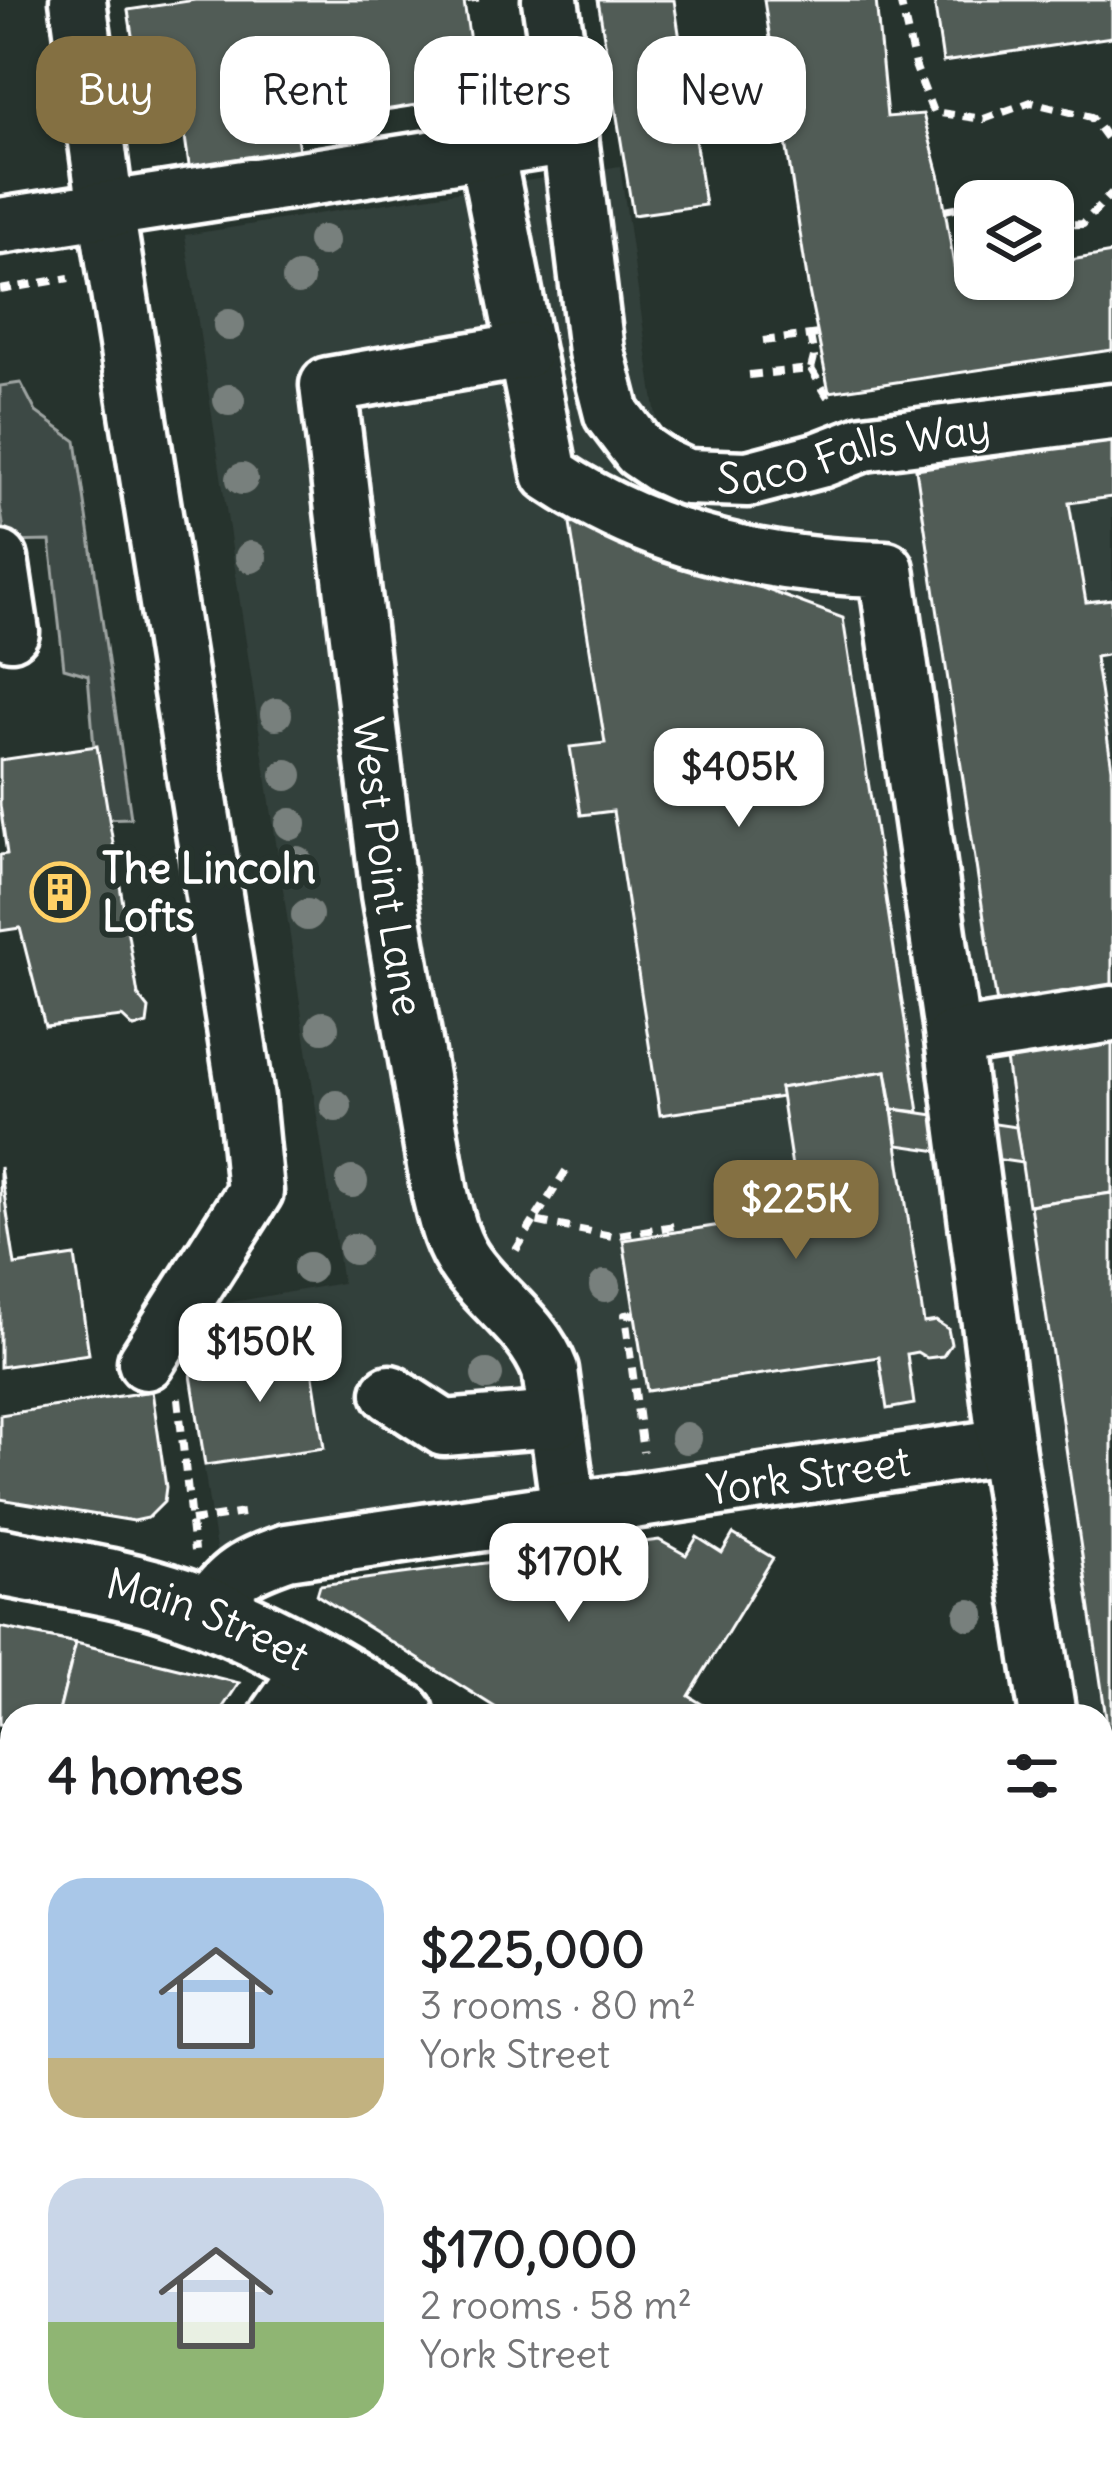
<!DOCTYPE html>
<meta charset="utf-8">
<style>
body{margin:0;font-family:Delius,sans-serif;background:#f2f2f2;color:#202124;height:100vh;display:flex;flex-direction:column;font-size:45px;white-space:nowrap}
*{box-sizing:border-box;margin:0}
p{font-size:39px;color:#757577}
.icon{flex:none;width:66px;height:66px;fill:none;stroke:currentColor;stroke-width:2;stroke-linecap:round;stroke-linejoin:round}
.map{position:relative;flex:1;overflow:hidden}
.details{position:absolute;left:0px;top:1704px;width:1113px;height:771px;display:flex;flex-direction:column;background:#fff;border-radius:36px 36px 0 0;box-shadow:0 3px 9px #0004}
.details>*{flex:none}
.banner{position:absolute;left:36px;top:36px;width:1041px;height:108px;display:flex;gap:24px}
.fabs{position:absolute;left:954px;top:180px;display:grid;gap:24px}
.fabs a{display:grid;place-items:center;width:120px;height:120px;border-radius:24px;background:#fff;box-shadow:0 3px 9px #0004;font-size:60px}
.price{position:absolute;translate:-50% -102px;padding:0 27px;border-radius:24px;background:#fff;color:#222;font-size:39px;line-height:78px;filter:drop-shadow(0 3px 6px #0008)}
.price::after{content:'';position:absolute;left:50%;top:72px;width:36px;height:27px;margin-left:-18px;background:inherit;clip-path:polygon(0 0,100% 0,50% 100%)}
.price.active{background:#847042;color:#fff}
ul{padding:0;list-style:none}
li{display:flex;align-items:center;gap:36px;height:300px;padding:0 48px}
li span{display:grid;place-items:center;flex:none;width:336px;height:240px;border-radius:36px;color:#555}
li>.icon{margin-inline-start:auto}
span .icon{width:144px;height:144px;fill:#fffc;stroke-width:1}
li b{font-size:51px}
h2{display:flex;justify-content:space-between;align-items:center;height:144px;padding:0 48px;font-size:51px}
.pill{padding:0 42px;border-radius:36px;background:#fff;box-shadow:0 3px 9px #0004;font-size:42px;line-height:108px}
.pill.active{background:#847042;color:#fff}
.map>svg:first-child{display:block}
</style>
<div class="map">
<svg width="1112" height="2473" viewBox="0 0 1112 2473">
<rect width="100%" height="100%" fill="#26332d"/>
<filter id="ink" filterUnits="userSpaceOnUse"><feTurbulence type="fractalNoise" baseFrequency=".00833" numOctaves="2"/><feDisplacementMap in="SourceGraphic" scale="24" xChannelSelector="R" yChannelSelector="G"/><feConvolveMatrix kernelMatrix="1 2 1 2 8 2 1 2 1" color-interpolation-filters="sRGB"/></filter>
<g filter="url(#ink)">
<path fill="#333f3a" d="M620,166L658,430L679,445L730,453L805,449L877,417L1112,385V2124L1101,2052V1716H1048L1006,1446L218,1563L188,1360L227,1303L342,1283L185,235Z"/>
<path fill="#3e4944" stroke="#9ea4a2" stroke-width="3" d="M21,383L36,412L76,441L131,818L100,819L88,675L64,668L50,541L6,542L0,506V386Z"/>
<g fill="#515c57" stroke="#fff" stroke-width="3">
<path d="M195,0H479L464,2L480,107L447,113L442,101L295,124L300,156L190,172L185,137L149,143L128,10Z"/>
<path d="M598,0H674L705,205L633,215Z"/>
<path d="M764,0H876L887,117L923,114L940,178L956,278L975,275V279H1053V263L1112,253V350L829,392L809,291Z"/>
<path d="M934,0H1112V37L943,62Z"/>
<path d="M1112,435V497L1069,503L1086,602L1112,599V654L1095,657L1112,768V985L997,1004L916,469L1059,448L1058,443Z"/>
<path d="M584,522L843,618L919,1112L893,1109L886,1071L780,1088L782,1097L660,1115L613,811L581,815L570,747L605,743L570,524Z"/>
<path d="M97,746L138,995L149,1009L147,1024L134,1028L122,1017L45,1026L20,928L0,931V855L7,854L0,805V760Z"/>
<path d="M1112,1037V1193L1028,1205L1005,1053Z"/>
<path d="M886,1071L924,1323L936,1321L948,1329L951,1344L943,1356L927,1358L917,1352L907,1354L914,1404L887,1409L879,1357L647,1391L623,1240L799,1213L780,1088Z"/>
<path d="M893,1109L1016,1127L1022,1163L898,1145Z"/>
<path d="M0,1167L15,1265L75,1256L89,1354L0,1367Z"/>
<path d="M1112,1193V1758L1030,1205Z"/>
<path d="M306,1330L324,1448L205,1465L191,1375L264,1364L260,1338Z"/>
<path d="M152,1391L166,1487L164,1502L148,1518L134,1521L0,1499V1415Z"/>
<path d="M733,1534L773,1558L689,1696L721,1716H509L317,1595L320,1585L659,1540L686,1555L697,1537L722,1553Z"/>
<path d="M0,1627L76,1643L58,1716H12V1725L0,1724Z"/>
<path d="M76,1643L239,1683L217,1716H58Z"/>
<path d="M12,1858V1958L0,1949V1877Z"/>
<path d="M1112,2374V2473H985L997,2463H1101V2383Z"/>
<path d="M323,2463H431L423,2473H317Z"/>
<path d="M658,2463L647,2473H500L508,2463Z"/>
<path d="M672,2463H780L788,2473H681Z"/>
</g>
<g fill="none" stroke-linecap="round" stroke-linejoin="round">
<defs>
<g id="minor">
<path d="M78,0L106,210L246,1098L255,1191L146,1362"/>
<path d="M550,0L570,137"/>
<path d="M486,150L550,474C649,541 768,567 886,569L953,1039"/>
<path id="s1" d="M0,226L570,137L596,351L612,414L640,451L662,466L686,477L748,479L820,460L864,443L1112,412"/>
<path id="s2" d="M524,351L328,385L389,895L440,1194C446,1219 451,1244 467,1265C493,1301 534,1327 550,1370L569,1511"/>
<path d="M0,559L11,632"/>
<path d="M390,1393L444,1428L557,1419"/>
<path id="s3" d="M206,1611C229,1574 247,1566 287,1552L1006,1446"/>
<path d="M278,1716L315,1663"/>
<path d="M1048,1716L1006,1446L953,1039L1112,1014"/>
<path d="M1101,2052L1112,2124"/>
<path d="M0,2117L12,2100"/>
<path d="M276,2473L281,2463"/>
</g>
<g id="major">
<path id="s4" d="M0,1562C60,1574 123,1582 180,1602C260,1629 331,1672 401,1716"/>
<path d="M1101,2140L1112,2144"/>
<path d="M1101,2305L1112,2296"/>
<path d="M900,2473L912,2463"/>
</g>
</defs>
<use href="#minor" stroke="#fff" stroke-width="63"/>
<use href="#major" stroke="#fff" stroke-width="75"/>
<g stroke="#fff" stroke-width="8" stroke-dasharray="12 9" stroke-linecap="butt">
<path d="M900,0L915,65L933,112L984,119L1031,102L1091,117L1112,145"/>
<path d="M990,201H995"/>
<path d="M945,210L975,204"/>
<path d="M1053,225L1083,224L1112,193"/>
<path d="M0,290L69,278"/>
<path d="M763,341L818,334"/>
<path d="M811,369L832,404"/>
<path d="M749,375L811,369L814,357L810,335"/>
<path d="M566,1171L534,1221L612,1236L674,1226"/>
<path d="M516,1250L534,1221"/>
<path d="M635,1314L625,1315L643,1452"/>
<path d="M178,1398L194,1551"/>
<path d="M191,1521L243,1513"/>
</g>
<use href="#minor" stroke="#26332d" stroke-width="54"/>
<use href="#major" stroke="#26332d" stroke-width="66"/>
</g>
<g fill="#78807d">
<circle cx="323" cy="241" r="16"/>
<circle cx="298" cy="279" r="16"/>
<circle cx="229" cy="325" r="16"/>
<circle cx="229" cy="400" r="16"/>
<circle cx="242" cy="479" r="16"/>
<circle cx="251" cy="557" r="16"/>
<circle cx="276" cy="714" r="16"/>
<circle cx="287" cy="775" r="16"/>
<circle cx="291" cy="824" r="16"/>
<circle cx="297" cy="862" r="16"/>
<circle cx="307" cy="915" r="16"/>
<circle cx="323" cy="1027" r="16"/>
<circle cx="336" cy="1106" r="16"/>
<circle cx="352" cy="1182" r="16"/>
<circle cx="354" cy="1249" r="16"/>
<circle cx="309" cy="1268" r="16"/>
<circle cx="605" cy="1286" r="16"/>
<circle cx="487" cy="1375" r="16"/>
<circle cx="686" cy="1438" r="16"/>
<circle cx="970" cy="1615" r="16"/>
</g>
</g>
<defs>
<symbol id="building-ring" viewBox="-11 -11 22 22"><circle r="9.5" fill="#26332d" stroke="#ffd166" stroke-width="1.5"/><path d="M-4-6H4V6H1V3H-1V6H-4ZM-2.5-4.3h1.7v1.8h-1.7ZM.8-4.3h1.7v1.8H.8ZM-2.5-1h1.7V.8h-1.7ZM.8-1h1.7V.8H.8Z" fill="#ffd166"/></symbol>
</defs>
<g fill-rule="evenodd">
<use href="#building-ring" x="27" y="859" width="66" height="66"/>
</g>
<g text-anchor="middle" stroke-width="12" stroke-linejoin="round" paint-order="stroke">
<g font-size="42" fill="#fff" stroke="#26332d">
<text dy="15" stroke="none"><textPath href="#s1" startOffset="1128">Saco Falls Way</textPath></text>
<text dy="15" stroke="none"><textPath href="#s2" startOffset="684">West Point Lane</textPath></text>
<text dy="15" stroke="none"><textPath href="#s3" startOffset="630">York Street</textPath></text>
<text dy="15" stroke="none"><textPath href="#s4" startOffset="216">Main Street</textPath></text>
</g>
<g font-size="42" font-weight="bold" fill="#fff" stroke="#26332d" text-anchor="start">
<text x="102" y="883">The Lincoln<tspan x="102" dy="48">Lofts</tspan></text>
</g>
</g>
</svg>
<div class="fabs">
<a><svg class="icon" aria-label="layers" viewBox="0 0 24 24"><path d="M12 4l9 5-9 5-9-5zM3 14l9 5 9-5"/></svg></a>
</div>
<b class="price" style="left:739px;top:830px">$405K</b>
<b class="price active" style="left:796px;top:1262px">$225K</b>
<b class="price" style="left:260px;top:1405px">$150K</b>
<b class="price" style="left:569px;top:1625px">$170K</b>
<div class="banner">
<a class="pill active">Buy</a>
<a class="pill">Rent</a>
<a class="pill">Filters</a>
<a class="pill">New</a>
</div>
<section class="details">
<h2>4 homes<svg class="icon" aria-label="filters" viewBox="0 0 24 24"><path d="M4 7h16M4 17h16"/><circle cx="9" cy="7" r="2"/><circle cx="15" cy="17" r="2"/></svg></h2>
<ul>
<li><span style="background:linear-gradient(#a9c7e8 75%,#c2b280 0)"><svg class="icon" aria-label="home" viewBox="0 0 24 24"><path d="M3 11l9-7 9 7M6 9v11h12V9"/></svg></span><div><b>$225,000</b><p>3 rooms · 80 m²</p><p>York Street</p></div></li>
<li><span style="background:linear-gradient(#c9d6e8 60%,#8fb573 0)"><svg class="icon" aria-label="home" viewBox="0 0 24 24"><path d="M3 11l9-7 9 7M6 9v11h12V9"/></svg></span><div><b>$170,000</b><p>2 rooms · 58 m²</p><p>York Street</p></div></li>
</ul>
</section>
</div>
